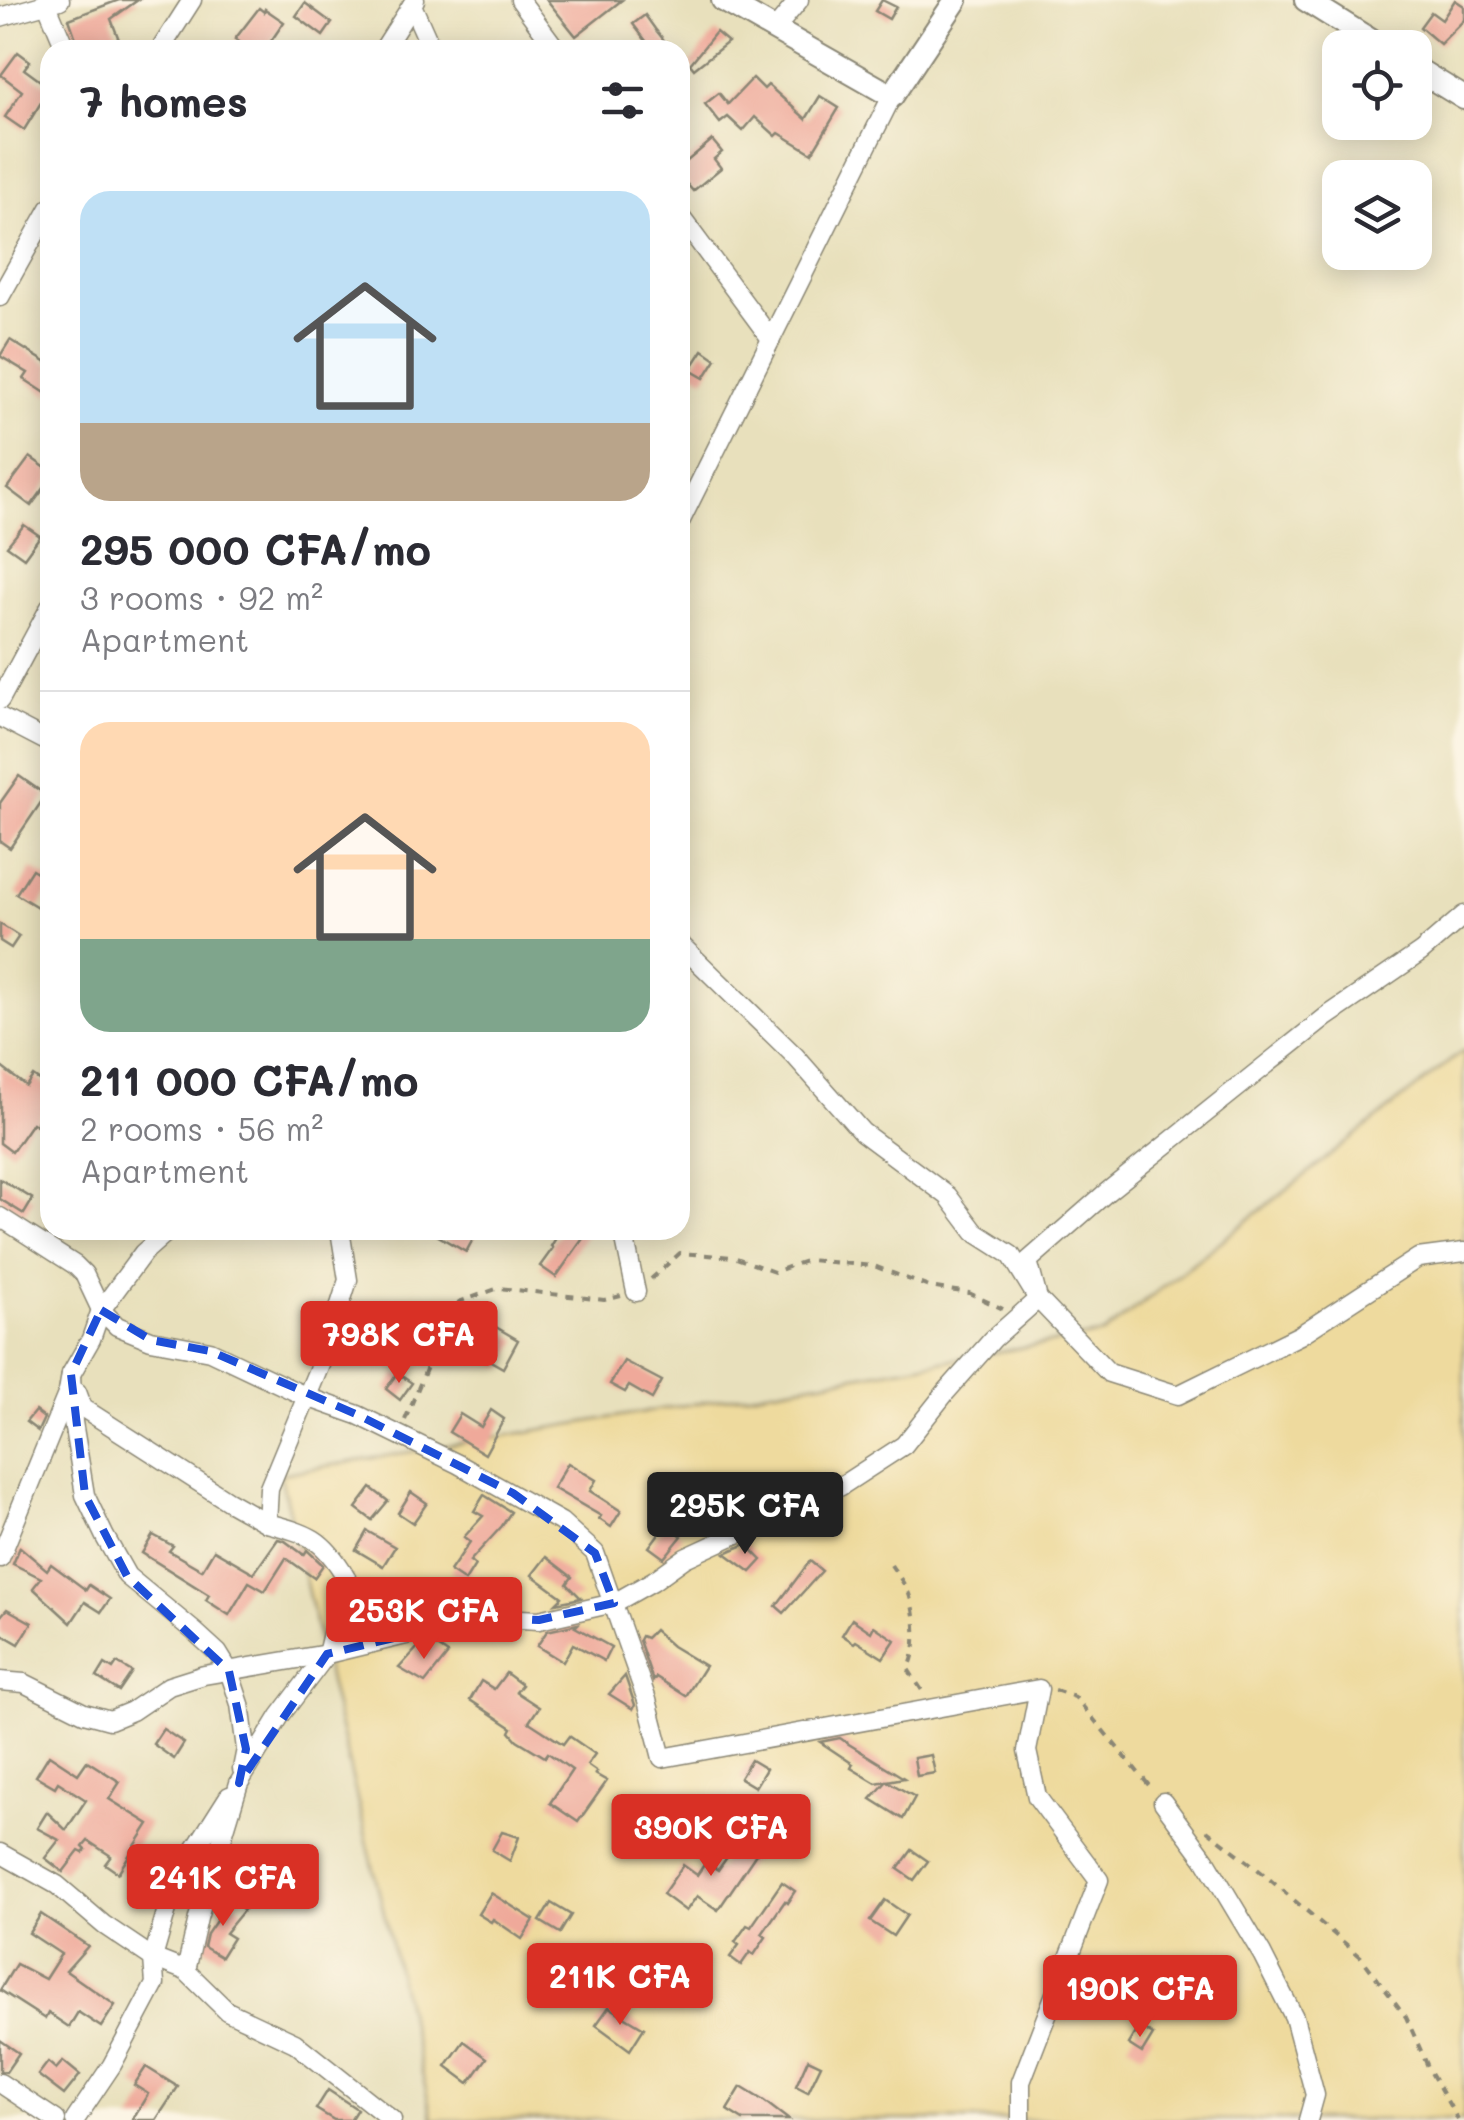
<!DOCTYPE html>
<meta charset="utf-8">
<style>
body{margin:0;font-family:Mali,sans-serif;background:#f2f2f3;color:#2b2b33;height:100vh;display:flex;flex-direction:column;font-size:38px;white-space:nowrap}
*{box-sizing:border-box;margin:0}
p{font-size:32px;color:#7c7c81}
.icon{flex:none;width:55px;height:55px;fill:none;stroke:currentColor;stroke-width:2;stroke-linecap:round;stroke-linejoin:round}
.map{position:relative;flex:1;overflow:hidden}
.sheet{position:absolute;left:40px;top:40px;width:650px;height:1200px;display:flex;flex-direction:column;background:#fff;border-radius:30px;box-shadow:0 5px 25px #0003}
.sheet>*{flex:none}
.fabs{position:absolute;left:1322px;top:30px;display:grid;gap:20px}
.fabs a{display:grid;place-items:center;width:110px;height:110px;border-radius:20px;background:#fff;box-shadow:0 5px 25px #0003;font-size:50px}
.price{position:absolute;translate:-50% -85px;padding:0 22px;border-radius:10px;background:#d93025;color:#fff;font-size:32px;line-height:65px;filter:drop-shadow(0 2px 5px #0008)}
.price::after{content:'';position:absolute;left:50%;top:60px;width:30px;height:22px;margin-left:-15px;background:inherit;clip-path:polygon(0 0,100% 0,50% 100%)}
.price.active{background:#222;color:#fff}
ul{padding:0;list-style:none}
li{display:grid;align-content:center;gap:20px;height:530px;padding:0 40px}
li+li{border-top:2px solid #e1e1e2}
li span{display:grid;place-items:center;height:310px;border-radius:30px;color:#555}
li>.icon{margin-inline-start:auto}
span .icon{width:180px;height:180px;fill:#fffc;stroke-width:1}
li b{font-size:42px}
h2{display:flex;justify-content:space-between;align-items:center;height:120px;padding:0 40px;font-size:42px}
.map>svg:first-child{display:block}
</style>
<div class="map">
<svg width="1464" height="2120" viewBox="0 0 1464 2120">
<rect width="100%" height="100%" fill="#fcf5e5"/>
<filter id="ink" filterUnits="userSpaceOnUse"><feTurbulence type="fractalNoise" baseFrequency=".01" numOctaves="2"/><feDisplacementMap in="SourceGraphic" scale="20" xChannelSelector="R" yChannelSelector="G"/><feConvolveMatrix kernelMatrix="1 2 1 2 8 2 1 2 1" color-interpolation-filters="sRGB"/></filter>
<filter id="wash" filterUnits="userSpaceOnUse"><feTurbulence type="fractalNoise" baseFrequency=".0048" numOctaves="4" result="noise"/><feDisplacementMap in="SourceGraphic" scale="40" xChannelSelector="R" yChannelSelector="G"/><feGaussianBlur stdDeviation="2.25" result="paint"/><feColorMatrix in="noise" values="0 0 0 0 0 0 0 0 0 0 0 0 0 0 0 0 0 1.4 0 .05"/><feComposite in="paint" operator="in"/></filter>
<g filter="url(#wash)">
<rect width="100%" height="100%" fill="#e8e0bc"/>
<path fill="#eeda9e" stroke="#8c8264" stroke-width="2.5" d="M1464,1050V2120H433L280,1474L1103,1334Z"/>
<g id="blocks">
<g fill="#efa99a">
<path d="M119,0H138L111,19L123,50H80L69,19Z"/>
<path d="M547,0H622L576,36Z"/>
<path d="M882,0L896,7L889,19L875,11Z"/>
<path d="M1455,0L1464,6V20L1440,44L1420,27L1431,12L1442,20Z"/>
<path d="M305,3L332,23L323,36L296,16Z"/>
<path d="M259,8L264,12L265,9L284,22L265,50H251L235,39Z"/>
<path d="M645,15L655,29L672,50H653L633,24Z"/>
<path d="M716,32L728,42L694,69L690,64Z"/>
<path d="M18,52L30,61L24,69L50,88L24,130L5,117L22,91L1,75Z"/>
<path d="M753,78L764,89L768,85L806,119L820,96L839,108L812,153L779,133L776,136L755,117L743,131L728,117L720,123L705,104L719,93L728,104Z"/>
<path d="M712,140L722,152L714,159L721,168L693,191L680,176V167Z"/>
<path d="M10,340L50,365V396L24,379L28,373L0,356Z"/>
<path d="M703,350L716,359L704,378L690,370Z"/>
<path d="M30,457L50,471V480L31,506L7,488Z"/>
<path d="M24,525L40,536L24,558L7,546Z"/>
<path d="M19,776L46,795L10,848L0,841V803Z"/>
<path d="M32,869L50,880V889L39,908L16,894Z"/>
<path d="M0,924L19,936L11,948L0,941Z"/>
<path d="M0,1066L26,1086L33,1076L50,1088V1102L35,1125L32,1123L12,1152L0,1143Z"/>
<path d="M0,1179L33,1199L24,1214L0,1199Z"/>
<path d="M428,1230H478L466,1252Z"/>
<path d="M561,1230H589L556,1277L540,1266L553,1248L551,1246Z"/>
<path d="M489,1323L518,1340L503,1368L473,1351Z"/>
<path d="M624,1361L662,1381L652,1399L629,1386L625,1392L610,1384Z"/>
<path d="M397,1373L412,1383L400,1400L386,1389Z"/>
<path d="M491,1410L504,1419L485,1454L449,1432L460,1414L481,1427Z"/>
<path d="M35,1411L44,1418L38,1431L26,1422Z"/>
<path d="M568,1463L596,1480L590,1491L621,1511L611,1527L599,1519L601,1516L553,1488Z"/>
<path d="M371,1488L388,1501L372,1520L356,1508Z"/>
<path d="M411,1492L427,1503L413,1523L398,1513Z"/>
<path d="M484,1495L511,1512L502,1526L470,1561L475,1565L465,1581L450,1571L470,1542L464,1537L483,1516L474,1511Z"/>
<path d="M666,1524L682,1536L664,1558L649,1547Z"/>
<path d="M367,1531L395,1547L383,1566L356,1550Z"/>
<path d="M153,1535L173,1546L169,1551L202,1570L214,1550L254,1573L278,1539L285,1541L304,1555L307,1550L323,1565L314,1578L286,1558L265,1591L249,1582L229,1615L206,1600L209,1595L142,1553Z"/>
<path d="M746,1544L762,1560L751,1572L725,1553Z"/>
<path d="M20,1547L47,1570L51,1564L86,1590L89,1585L110,1599L101,1612L85,1602L71,1623L33,1588L41,1578L13,1564Z"/>
<path d="M546,1557L572,1577L567,1584L581,1598L556,1603L562,1597L532,1575Z"/>
<path d="M810,1561L822,1571L784,1613L776,1606Z"/>
<path d="M7,1609L32,1623L19,1644L0,1633V1617Z"/>
<path d="M852,1619L871,1632L874,1626L895,1640L883,1658L856,1641L854,1643L842,1635Z"/>
<path d="M578,1624L575,1627L611,1647L604,1661L573,1644L563,1662L537,1646L547,1631Z"/>
<path d="M654,1630L672,1646L705,1666L686,1696L656,1677L653,1681L639,1640L641,1636L646,1638Z"/>
<path d="M430,1642L448,1654L425,1683L399,1668L420,1645Z"/>
<path d="M117,1663L132,1672L119,1691L97,1677L105,1664L113,1669Z"/>
<path d="M506,1673L522,1685L516,1692L539,1707L529,1722L563,1744L569,1736L595,1754L587,1765L597,1772L595,1774L607,1781L578,1822L550,1803L572,1770L548,1753L545,1757L517,1740L510,1732L512,1728L470,1700L481,1681L494,1689Z"/>
<path d="M625,1676L635,1705L633,1709L609,1694Z"/>
<path d="M163,1729L184,1743L174,1759L153,1744Z"/>
<path d="M840,1738L847,1743L904,1778L876,1783L851,1768L853,1764L820,1742Z"/>
<path d="M49,1755L78,1774L87,1761L120,1782L109,1799L149,1824L118,1873L105,1864L111,1856L88,1841L83,1847L86,1850L83,1853L79,1851L63,1872L45,1858L59,1840L37,1828L47,1812L66,1830L86,1800L58,1782L55,1787L36,1776Z"/>
<path d="M931,1755L935,1773L917,1776L914,1758Z"/>
<path d="M751,1760L766,1769L755,1787L740,1778Z"/>
<path d="M887,1781L915,1797L903,1819L871,1799Z"/>
<path d="M722,1806L739,1814L729,1835L712,1827Z"/>
<path d="M502,1832L519,1837L510,1861L492,1850Z"/>
<path d="M740,1839L758,1851L718,1910L697,1896L686,1911L663,1894L683,1865L697,1875L706,1862L718,1870Z"/>
<path d="M912,1850L928,1861L914,1880L898,1869Z"/>
<path d="M782,1882L795,1891L787,1903L785,1901L762,1934L766,1937L754,1955L750,1952L741,1965L730,1957L739,1945L735,1942L747,1925L751,1927Z"/>
<path d="M491,1893L534,1920L522,1939L493,1919L491,1922L478,1914Z"/>
<path d="M231,1899L244,1910L225,1933L233,1938L221,1957L204,1947L207,1934Z"/>
<path d="M885,1900L907,1915L893,1936L870,1921Z"/>
<path d="M551,1903L571,1915L560,1933L540,1921Z"/>
<path d="M41,1914L88,1946L66,1971L115,2005L101,2027L78,2012L69,2027L48,2013L45,2019L0,1990L16,1964L45,1979L61,1954L29,1933Z"/>
<path d="M609,2007L644,2028L630,2050L596,2025Z"/>
<path d="M1139,2026L1153,2035L1142,2053L1128,2044Z"/>
<path d="M0,2040L19,2053L6,2072L0,2071Z"/>
<path d="M464,2041L487,2058L469,2083L446,2066Z"/>
<path d="M808,2059L821,2065L808,2092L796,2086Z"/>
<path d="M63,2061L80,2075L64,2095L38,2075L48,2062L56,2069Z"/>
<path d="M146,2067L178,2087L156,2120H132L148,2094L134,2085Z"/>
<path d="M741,2087L764,2101L789,2120H743L727,2110Z"/>
<path d="M328,2090L357,2109L350,2120H334L316,2109Z"/>
</g>
</g>
</g>
<g filter="url(#ink)">
<use href="#blocks" fill-opacity="0" stroke="#8a8674" stroke-width="2.5"/>
<g fill="none" stroke-linecap="round" stroke-linejoin="round">
<defs>
<g id="minor">
<path d="M45,0L66,50"/>
<path d="M520,0L557,50"/>
<path d="M412,5L432,50"/>
<path d="M0,17L60,0"/>
<path d="M775,29L799,0"/>
<path d="M160,50L192,0"/>
<path d="M383,50L415,0"/>
<path d="M680,216L771,339"/>
<path d="M0,297L50,208"/>
<path d="M680,522L892,96"/>
<path d="M0,700L50,607"/>
<path d="M0,717L50,743"/>
<path d="M680,944L795,1056L862,1132L948,1196L975,1232L1011,1255L1038,1299L1109,1373L1178,1395L1300,1335L1418,1258L1464,1252"/>
<path d="M0,1217L75,1265L84,1274L101,1310L117,1326L151,1340L210,1351L307,1397L358,1415L458,1464L561,1522L595,1553L647,1700L662,1758L1039,1689L1027,1751L1037,1797L1099,1880L1021,2082V2120"/>
<path d="M340,1230L348,1280L324,1355L269,1488L267,1523C309,1534 323,1538 346,1577L327,1654L280,1716L239,1783L198,1918L186,1971L227,2011L295,2043L392,2120"/>
<path d="M623,1230L636,1292"/>
<path d="M71,1374L73,1422L85,1495L105,1537L127,1576L195,1632L218,1653L229,1671L240,1704L246,1749L242,1769"/>
<path d="M77,1392L83,1408L228,1501L267,1523"/>
<path d="M0,1558L68,1392L71,1374L91,1339L101,1310L143,1253L169,1230"/>
<path d="M0,1681L24,1683L84,1713L110,1720L132,1711L169,1686L204,1675L327,1654L481,1617L539,1620L614,1603L653,1581L685,1558L841,1486L904,1445L946,1392L993,1339L1038,1299L1028,1261L1107,1192L1326,1017L1421,952L1464,915"/>
<path d="M1163,1802L1205,1859L1262,1954L1294,2017L1315,2095L1308,2120"/>
<path d="M0,1853L57,1885L104,1925L153,1958L186,1971"/>
<path d="M0,2083L56,2120"/>
<path d="M75,2120L112,2065L155,1984L153,1958L175,1881L229,1796"/>
</g>
<g id="tertiary">
<path d="M723,0L892,96L956,0"/>
<path d="M1306,0L1383,48"/>
<path d="M1415,68L1464,98"/>
</g>
</defs>
<use href="#minor" stroke="#8a8674" stroke-width="21"/>
<use href="#tertiary" stroke="#8a8674" stroke-width="26"/>
<g stroke="#8a8674" stroke-width="4" stroke-dasharray="8 8" stroke-linecap="butt">
<path d="M651,1279L680,1253L734,1257L774,1272L808,1260L874,1266L929,1287L969,1293L1003,1309"/>
<path d="M405,1420L429,1362L459,1302L499,1288L604,1300L621,1296"/>
<path d="M891,1565C897,1574 905,1584 909,1594C916,1614 919,1651 908,1669L923,1692"/>
<path d="M1055,1690L1075,1697L1152,1789"/>
<path d="M1207,1830L1255,1867L1361,1957L1406,2017L1429,2069L1458,2120"/>
</g>
<use href="#minor" stroke="#fff" stroke-width="18"/>
<use href="#tertiary" stroke="#fff" stroke-width="22"/>
</g>
</g>
<path fill="none" stroke="#1d4ed8" stroke-width="8" stroke-dasharray="20 12" stroke-linejoin="round" d="M101,1310L151,1340L210,1351L358,1415L513,1493L595,1553L614,1603L539,1620L481,1617L327,1654L239,1783L246,1749L229,1671L127,1576L85,1495L71,1374Z"/>
</svg>
<div class="fabs">
<a><svg class="icon" aria-label="locate" viewBox="0 0 24 24"><circle cx="12" cy="12" r="6"/><path d="M12 2v4M12 18v4M2 12h4M18 12h4"/></svg></a>
<a><svg class="icon" aria-label="layers" viewBox="0 0 24 24"><path d="M12 4l9 5-9 5-9-5zM3 14l9 5 9-5"/></svg></a>
</div>
<b class="price" style="left:399px;top:1386px">798K CFA</b>
<b class="price active" style="left:745px;top:1557px">295K CFA</b>
<b class="price" style="left:424px;top:1662px">253K CFA</b>
<b class="price" style="left:711px;top:1879px">390K CFA</b>
<b class="price" style="left:223px;top:1929px">241K CFA</b>
<b class="price" style="left:620px;top:2028px">211K CFA</b>
<b class="price" style="left:1140px;top:2040px">190K CFA</b>
<section class="sheet">
<h2>7 homes<svg class="icon" aria-label="filters" viewBox="0 0 24 24"><path d="M4 7h16M4 17h16"/><circle cx="9" cy="7" r="2"/><circle cx="15" cy="17" r="2"/></svg></h2>
<ul>
<li><span style="background:linear-gradient(#bfe0f5 75%,#b9a48a 0)"><svg class="icon" aria-label="home" viewBox="0 0 24 24"><path d="M3 11l9-7 9 7M6 9v11h12V9"/></svg></span><div><b>295 000 CFA/mo</b><p>3 rooms · 92 m²</p><p>Apartment</p></div></li>
<li><span style="background:linear-gradient(#ffd9b3 70%,#7fa58c 0)"><svg class="icon" aria-label="home" viewBox="0 0 24 24"><path d="M3 11l9-7 9 7M6 9v11h12V9"/></svg></span><div><b>211 000 CFA/mo</b><p>2 rooms · 56 m²</p><p>Apartment</p></div></li>
</ul>
</section>
</div>
